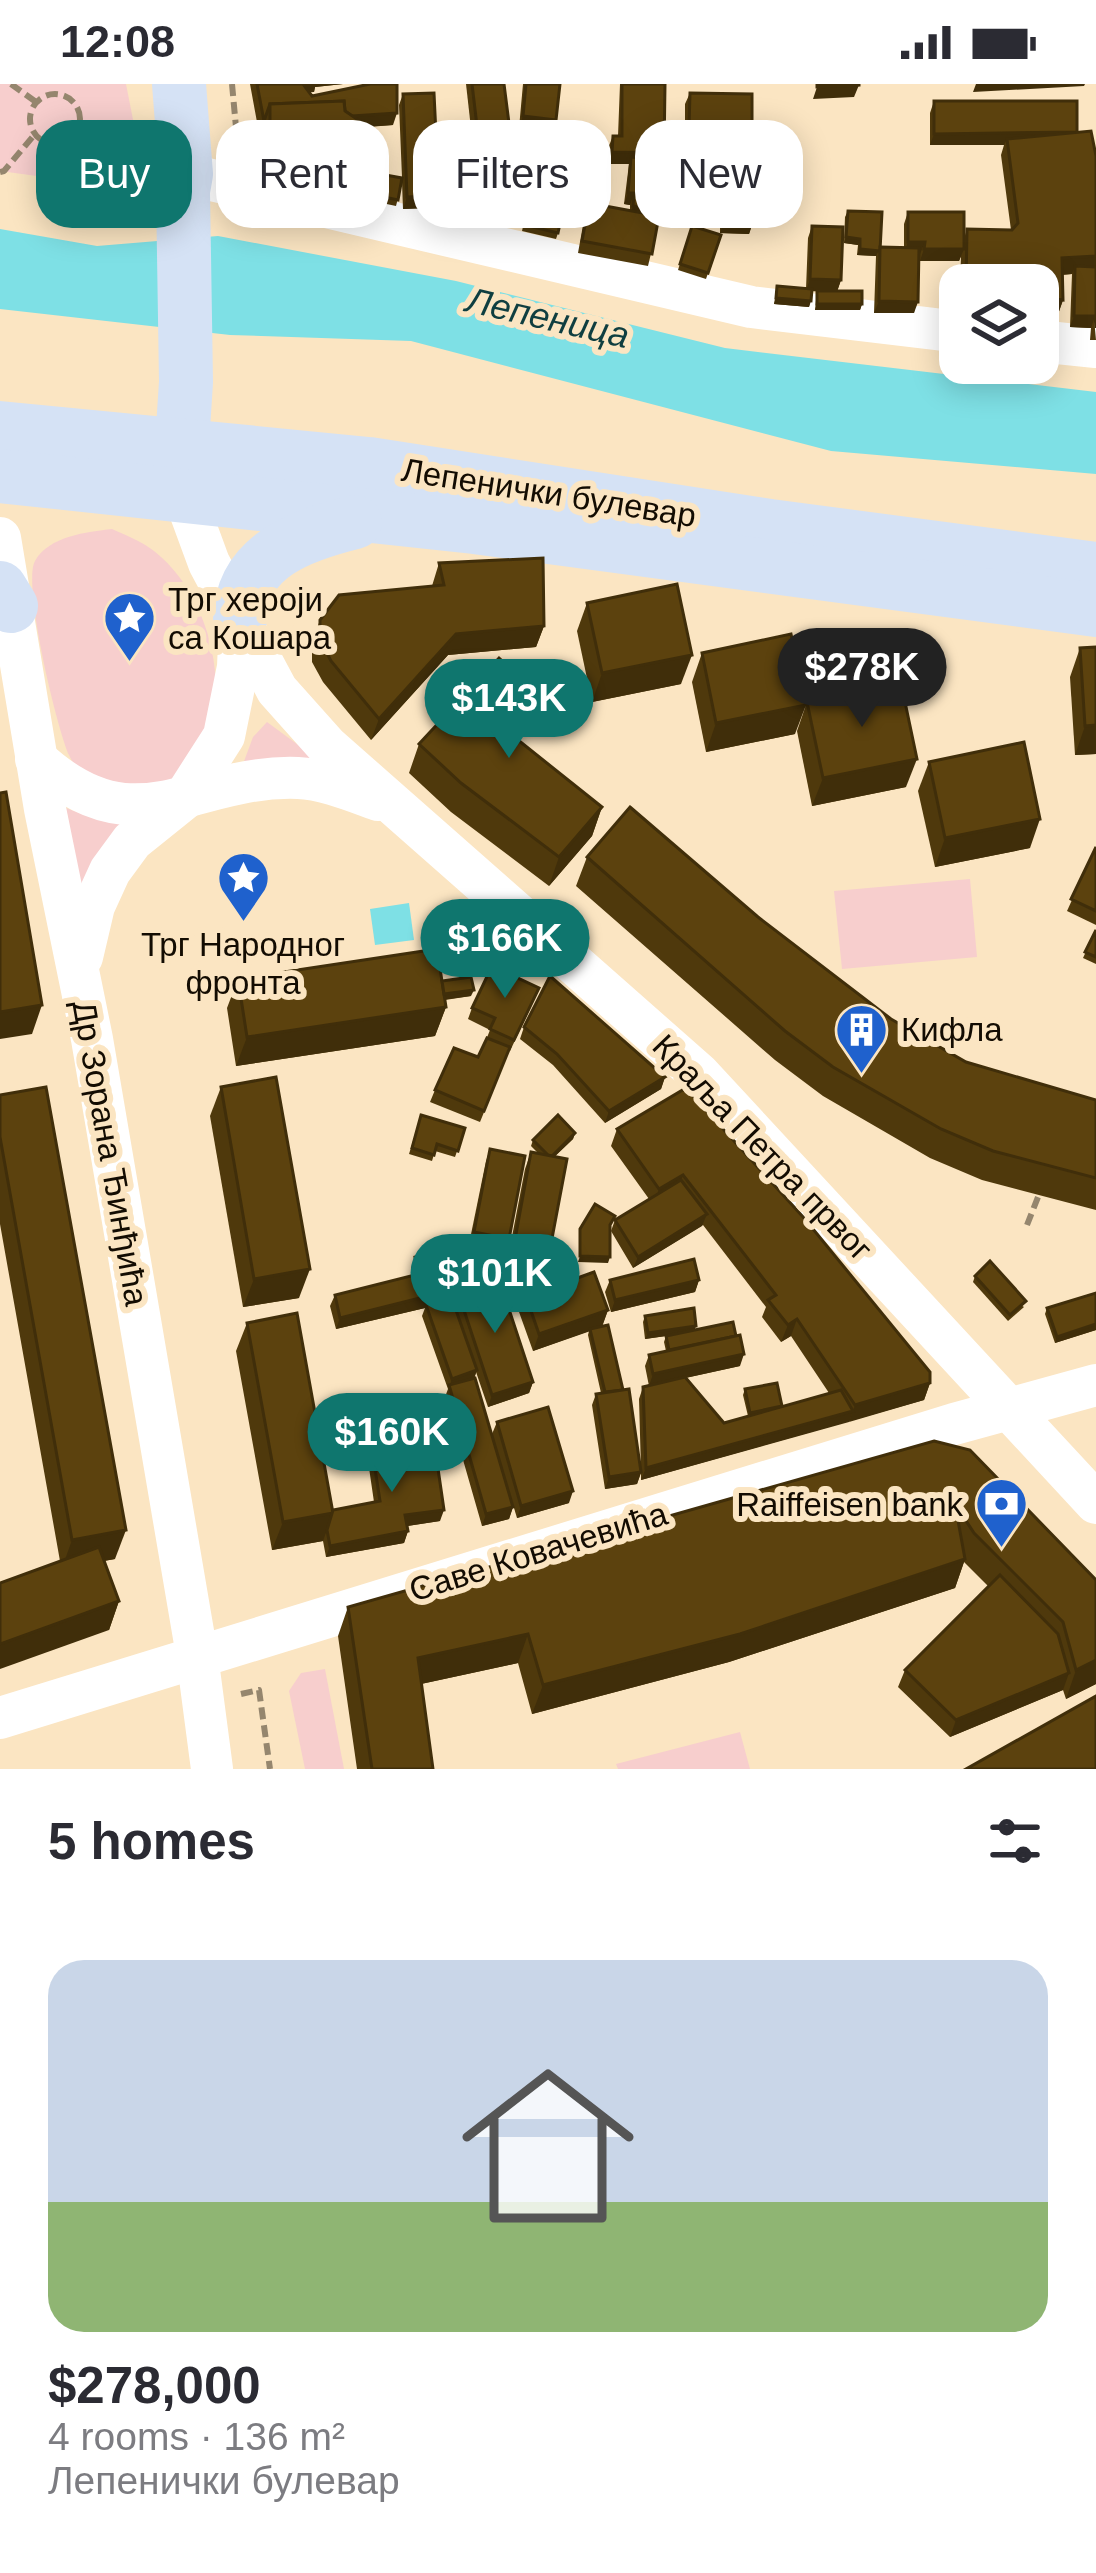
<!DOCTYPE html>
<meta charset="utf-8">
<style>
body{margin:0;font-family:Helvetica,sans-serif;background:#f7f7f7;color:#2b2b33;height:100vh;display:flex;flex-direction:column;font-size:45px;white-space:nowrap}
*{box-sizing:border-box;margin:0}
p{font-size:39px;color:#7c7c81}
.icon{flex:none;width:66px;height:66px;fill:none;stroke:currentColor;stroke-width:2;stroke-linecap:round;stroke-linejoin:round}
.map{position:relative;height:1685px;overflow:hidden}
.sheet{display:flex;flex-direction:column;background:#fff;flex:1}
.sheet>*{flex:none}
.banner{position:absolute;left:36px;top:36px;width:1026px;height:108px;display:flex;gap:24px}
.controls{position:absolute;left:939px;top:180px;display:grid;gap:24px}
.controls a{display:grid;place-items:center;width:120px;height:120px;border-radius:24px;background:#fff;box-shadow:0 6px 30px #0003;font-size:60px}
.price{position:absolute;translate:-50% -102px;padding:0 27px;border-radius:42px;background:#0f766e;color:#fff;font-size:39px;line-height:78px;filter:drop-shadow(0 3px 6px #0008)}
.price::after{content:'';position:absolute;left:50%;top:72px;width:36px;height:27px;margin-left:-18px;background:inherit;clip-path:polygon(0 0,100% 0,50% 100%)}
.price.active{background:#222;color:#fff}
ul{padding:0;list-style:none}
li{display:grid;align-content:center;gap:24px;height:636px;padding:0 48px}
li+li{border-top:3px solid #e1e1e2}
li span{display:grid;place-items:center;height:372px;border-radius:36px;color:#555}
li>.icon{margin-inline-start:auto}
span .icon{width:216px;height:216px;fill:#fffc;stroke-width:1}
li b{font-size:51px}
h2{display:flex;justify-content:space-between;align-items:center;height:144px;padding:0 48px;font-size:51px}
.chip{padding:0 42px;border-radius:36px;background:#fff;box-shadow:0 6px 30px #0003;font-size:42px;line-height:108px}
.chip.active{background:#0f766e;color:#fff}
.status{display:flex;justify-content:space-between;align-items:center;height:84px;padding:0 60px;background:#fff;direction:ltr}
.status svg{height:33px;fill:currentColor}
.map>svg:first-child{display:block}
</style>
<div class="status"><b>12:08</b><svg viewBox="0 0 49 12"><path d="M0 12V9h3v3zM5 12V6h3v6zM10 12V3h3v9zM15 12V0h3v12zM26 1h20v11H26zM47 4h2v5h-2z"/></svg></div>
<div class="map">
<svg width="1096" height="1685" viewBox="0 0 1096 1685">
<rect width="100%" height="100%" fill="#fbe5c2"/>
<g fill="#f7cecd">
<path d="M0,0H126L147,107L0,87Z"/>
<path d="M112,445C130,453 146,459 161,473C209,516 232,603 203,663C196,678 176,692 165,704L85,695C79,688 73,680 69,671C57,644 22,500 35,477C49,452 87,448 112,445Z"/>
<path d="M267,638L320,677L243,680L253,653Z"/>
<path d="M66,724L96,735L127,737L83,813Z"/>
<path d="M970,795L977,873L842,885L834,807Z"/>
<path d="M325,1585L344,1685H305L289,1607L301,1589Z"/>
<path d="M740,1648L750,1685H618L616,1680Z"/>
</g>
<g fill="#7ee0e5">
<path d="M0,145L97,162L218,152L456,197L725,264L1096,308V390L831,367L411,257L230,251L0,225Z"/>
<path d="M409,819L414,856L375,861L370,825Z"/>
</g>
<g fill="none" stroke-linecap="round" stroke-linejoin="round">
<g stroke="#95866e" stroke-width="6" stroke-dasharray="12 6" stroke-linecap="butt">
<path d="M11,0L36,18"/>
<path d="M232,0L238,65"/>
<circle cx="55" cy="35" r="25"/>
<path d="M73,53L140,96"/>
<path d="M0,88L4,87L35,50"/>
<path d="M1027,1141L1038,1113"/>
<path d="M241,1610L259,1606L270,1685"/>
</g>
<g stroke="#fff" stroke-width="42">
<path d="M186,90L751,223L960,248"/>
<path d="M1038,257L1096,263"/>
<path d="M183,385L184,411L209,479L277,606L327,662L699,990L1096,1419"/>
<path d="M0,454L45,725L92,955L197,1571L212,1685"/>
<path d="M36,675C136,767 191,690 298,694C324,695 353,707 378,716"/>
<path d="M82,873L94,822L110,787L132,757L183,716L224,652L238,583L240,535"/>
<path d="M0,1634L954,1340L1096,1301"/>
</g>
<g stroke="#d5e2f5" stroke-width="54">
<path d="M179,0L186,90L183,107L186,298L182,360"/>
<path d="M0,344L369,380L770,442L1096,485"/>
<path d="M0,392L474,443L1096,526"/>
<path d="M0,504L11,522"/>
<path d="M240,535C242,471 302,451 355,438"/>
</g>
</g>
<g fill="#4f390c">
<path d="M250,0H343L315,3L314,8H309L312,12L393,41L368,43L363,85L353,114L274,97L260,86L259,49Z"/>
<path d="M466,0H504L511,55L507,67L474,71Z"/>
<path d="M523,0H560L556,36L552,47L519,44Z"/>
<path d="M620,0H665L664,69L662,76L665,124L659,136L648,182L578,169L585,130L589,119L630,127V121L624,120L629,80H608V64L613,52H618Z"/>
<path d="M690,9L752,56L748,68H709L708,54H685V20Z"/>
<path d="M403,10L438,92L434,103L431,104L432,112L427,124L403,125L402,98L396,122L363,115L369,88L402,93L399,21Z"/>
<path d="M934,17L1077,48L1096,256H1090L1091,244L1070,243L1072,190L1062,191L1063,216L1057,233L1038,231V201H960L961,172L959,177H920L919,170L914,229H874L876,172L857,171L858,161L844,159L845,133L848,127L880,163L904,164V140L908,128L964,155L967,145L1011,146L1001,71L1004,61H930V29Z"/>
<path d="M718,72L753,138L749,150L720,149V124L713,123V84Z"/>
<path d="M529,115L558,149L556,155L522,147Z"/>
<path d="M692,142L721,151L706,195L678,186Z"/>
<path d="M812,142L841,196L837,207L862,220L860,226H815L817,207H812L809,223L774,220L777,202L806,205L808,154Z"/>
<path d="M439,479L544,542L536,563L448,571L371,656L323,598L312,578V558L320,536L432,502Z"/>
<path d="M587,519L681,600L592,618L577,547Z"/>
<path d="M1080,564L1096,670L1075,671L1070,593Z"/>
<path d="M702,569L795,650L706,668L692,598Z"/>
<path d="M541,613L531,642L518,655L602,723L592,752L549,802L451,728L409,689L419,660Z"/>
<path d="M807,618L906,703L812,722L797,647Z"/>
<path d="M929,678L1030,764L935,783L918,707Z"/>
<path d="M1096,763V841L1067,827Z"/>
<path d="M587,773L758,833L891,935L966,978L1096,1016V1126L982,1096L930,1074L823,1012L775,976L576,802Z"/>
<path d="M1096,846V880L1083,874Z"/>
<path d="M238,895L442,897L471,912L445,916L446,923L435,952L236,982L227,924Z"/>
<path d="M534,916L510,967H509L480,1038L430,1018L435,1006L478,973L486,956L490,946L468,935L472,924Z"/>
<path d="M524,943L665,993L661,1005L605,1039L553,981L520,955Z"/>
<path d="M221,1003L299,1214L243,1223L210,1032Z"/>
<path d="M686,1004L930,1299L924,1316L641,1396V1389L637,1400L605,1405L592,1321L596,1310L601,1309L588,1251L589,1247L533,1267L505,1189L525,1085L531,1068L538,1069L531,1062L533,1056L575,1049L573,1055L555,1072L550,1165L556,1182L608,1226L602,1242L641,1386L639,1315L643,1303L649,1302L645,1282L649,1271L666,1267L664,1258L666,1252L645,1255L643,1238L645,1232L695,1246L740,1282L685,1294L724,1339L748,1332L743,1311L745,1305L782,1323L829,1309L791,1252L781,1258L762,1233L766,1223L703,1141L633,1184L611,1147L615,1136L649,1115L611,1062L617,1045Z"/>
<path d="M0,1011L115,1475L104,1477L119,1517L109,1546L60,1477L0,1140Z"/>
<path d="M421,1031L465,1044L455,1073L435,1067L432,1077L409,1070Z"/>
<path d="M490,1065L509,1155L505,1167L469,1160L486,1077Z"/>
<path d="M415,1173L448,1189L449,1186L503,1192L501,1198L533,1298L529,1309L488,1323L476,1288L474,1295L513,1423L509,1435L482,1442L445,1313L448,1305L422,1232L425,1224L336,1245L330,1222L335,1211L412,1192L411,1184Z"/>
<path d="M975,1192L1024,1223L1008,1237L973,1198Z"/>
<path d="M610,1196H699L695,1208L611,1228L605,1208Z"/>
<path d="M1096,1209V1246L1055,1259L1045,1230L1047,1224Z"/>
<path d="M247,1239L333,1426L374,1418L368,1377L372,1365L440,1437L407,1442L408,1447L404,1459L326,1473L323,1457L272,1466L236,1267Z"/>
<path d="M497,1338L569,1419L517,1434L492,1350Z"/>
<path d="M934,1357L1096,1496V1600L1066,1615L1063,1606L950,1653L898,1603L905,1586L989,1503L964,1478L955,1504L729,1578L532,1630L518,1579L421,1600L433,1685H357L338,1552L348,1523Z"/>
</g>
<g fill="#402e0a">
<path d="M300,0H343L315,3L314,8L297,9Z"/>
<path d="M976,0H1085L1084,2L973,8Z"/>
<path d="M859,1L854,13L813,15L817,3Z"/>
<path d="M397,29L393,41L270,49V37Z"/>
<path d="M523,32L556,36L552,47L519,44Z"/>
<path d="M689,42H713L708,54H685Z"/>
<path d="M1077,49L1007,55L1004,61H930L934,50Z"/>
<path d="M511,55L507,67L474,71L479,59Z"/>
<path d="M713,56H752L748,68H709Z"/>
<path d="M612,68L664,69L660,81L631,73L629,80H608Z"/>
<path d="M628,109H634L630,121L624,120Z"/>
<path d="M432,112L427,124L403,125L407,113Z"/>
<path d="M718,112H724L720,124L713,123Z"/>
<path d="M633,122L665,124L660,136L629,134Z"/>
<path d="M438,128H460L458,134H436Z"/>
<path d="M478,132L511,136L508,142L475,138Z"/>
<path d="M724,138H753L749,150L720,149Z"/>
<path d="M846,153L860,155L858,161L844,159Z"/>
<path d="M908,158H925L920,170H904Z"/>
<path d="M860,165L879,166L876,172L857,171Z"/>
<path d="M924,165H964L959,177H920Z"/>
<path d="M1096,172V189L1075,182L1072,190L1056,191L1062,174Z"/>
<path d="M810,195L841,196L837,208L806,207Z"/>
<path d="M1038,213L1063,216L1057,233L1038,231Z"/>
<path d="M776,214L811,217L809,223L774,220Z"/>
<path d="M879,217L918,218L914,229H874Z"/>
<path d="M817,220H862L860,226H815Z"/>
<path d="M1074,232H1095L1091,244L1070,243Z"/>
<path d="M544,542L536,563L448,571L371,656L379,635L456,550Z"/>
<path d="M692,571L681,600L592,618L602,589Z"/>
<path d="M541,613L531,642L498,677L508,648Z"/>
<path d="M806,621L795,650L706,668L716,639Z"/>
<path d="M1096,641V670L1075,671L1085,642Z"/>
<path d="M917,675L906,703L812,722L823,694Z"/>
<path d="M602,723L592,752L549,802L559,773Z"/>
<path d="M1040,735L1030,764L935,783L945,754Z"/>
<path d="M474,906L471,912L441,916L443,910Z"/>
<path d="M42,921L32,950L0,955V928Z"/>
<path d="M446,923L435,952L236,982L247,953Z"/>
<path d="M665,993L661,1005L605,1039L609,1027Z"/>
<path d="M575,1049L573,1055L548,1079L550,1073Z"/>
<path d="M683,1091L677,1108L653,1122L659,1105Z"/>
<path d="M707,1130L702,1142L633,1184L638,1173Z"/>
<path d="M580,1172L610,1173L608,1179L578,1178Z"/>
<path d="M310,1185L299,1214L243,1223L254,1195Z"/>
<path d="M699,1196L695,1208L611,1228L615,1216Z"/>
<path d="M452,1206L448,1218L426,1221L425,1224L336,1245L340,1234Z"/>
<path d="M608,1226L602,1243L533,1267L539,1250Z"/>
<path d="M797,1235L791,1252L781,1258L788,1241Z"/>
<path d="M1096,1240V1246L1055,1259L1057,1253Z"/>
<path d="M696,1242L694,1248L645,1255L648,1249Z"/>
<path d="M744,1270L740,1282L649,1302L653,1290Z"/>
<path d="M477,1286L473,1298L449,1303L452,1295Z"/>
<path d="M533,1298L529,1309L488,1323L492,1311Z"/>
<path d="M930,1299L924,1316L849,1338L855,1321Z"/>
<path d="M853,1327L849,1338L641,1396L646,1384Z"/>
<path d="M641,1388L637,1400L605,1405L609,1393Z"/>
<path d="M573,1407L569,1419L517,1434L521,1422Z"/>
<path d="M513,1423L509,1435L482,1442L486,1430Z"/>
<path d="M444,1426L440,1437L401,1443L405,1431Z"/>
<path d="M333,1429L323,1457L272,1466L283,1438Z"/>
<path d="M126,1446L115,1475L62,1484L72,1456Z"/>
<path d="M408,1447L404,1459L326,1473L330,1462Z"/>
<path d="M965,1475L955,1504L729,1578L532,1630L543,1601Z"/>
<path d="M119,1517L109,1546L0,1585V1560Z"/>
<path d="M528,1550L518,1579L407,1603L418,1574Z"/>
<path d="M1096,1576V1600L1066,1615L1076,1586Z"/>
<path d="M1069,1589L1063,1606L950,1653L956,1636Z"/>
</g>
<g fill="#5c420e" stroke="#402e0a" stroke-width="3">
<path d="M257,0H303L312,12L370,0H397V29L352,32L345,27L344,17L270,20L264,37Z"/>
<path d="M472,0H504L511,55L479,59Z"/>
<path d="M526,0H560L556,36L523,32Z"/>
<path d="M622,0H665L664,69L612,68L613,52H622Z"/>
<path d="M817,0H859V1L817,3Z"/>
<path d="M434,9L438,92H431L432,112L407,113L403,10Z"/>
<path d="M690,9L752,10V56H713V42H689Z"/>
<path d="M344,17L345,27L370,44L363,85L285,68L270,57V20Z"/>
<path d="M934,17H1077V48L934,50Z"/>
<path d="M1091,47L1096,72V172L1062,174L1063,216L1038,213V201H966L967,145L1012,146L1018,139L1007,55Z"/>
<path d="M718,72H753V138H724V112H718Z"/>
<path d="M631,73L669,76L665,124L633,122L634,109H628Z"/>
<path d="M369,88L402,94L398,116L365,109Z"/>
<path d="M482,95L515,99L511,136L478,132Z"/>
<path d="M439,103H461L460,128H438Z"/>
<path d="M531,109L565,116L558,149L524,141Z"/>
<path d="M589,119L659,132L652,170L582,157Z"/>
<path d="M848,127L882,128L880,167L860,165V155L846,153Z"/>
<path d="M908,128H964V165H924L925,158H908Z"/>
<path d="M692,142L721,151L708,189L680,180Z"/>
<path d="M812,142L843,143L841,196L810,195Z"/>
<path d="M880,163L919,164L918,218L879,217Z"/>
<path d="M1075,182L1096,183V244L1095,232H1074Z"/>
<path d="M777,202L812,205L811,217L776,214Z"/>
<rect x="817" y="207" width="45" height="13"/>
<path d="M543,474L544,542L456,550L379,635L331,577L320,556V536L339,511L444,501L439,479Z"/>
<path d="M677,500L692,571L602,589L587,519Z"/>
<path d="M791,550L806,621L716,639L702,569Z"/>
<path d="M1096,563V641L1085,642L1080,564Z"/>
<path d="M499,574L541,613L508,648L602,723L559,773L461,699L419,660Z"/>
<path d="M901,599L917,675L823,694L807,618Z"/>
<path d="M1024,658L1040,735L945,754L929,678Z"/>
<path d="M6,708L42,921L0,928V709Z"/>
<path d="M630,723L758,833L891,935L966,978L1096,1016V1094L993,1067L941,1045L833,983L785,947L587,773Z"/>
<path d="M1096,763V827L1071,815Z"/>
<path d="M1096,846V873L1085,868Z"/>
<path d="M437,865L446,923L247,953L238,895Z"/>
<path d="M492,882L539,904L514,956L490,945L495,934L472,924Z"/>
<path d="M550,892L665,993L609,1027L557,970L524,943Z"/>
<path d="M471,893L474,906L444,910L442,897Z"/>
<path d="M487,954L510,963L484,1027L435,1006L454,964L478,973Z"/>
<path d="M276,993L310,1185L254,1195L221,1003Z"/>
<path d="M46,1003L126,1446L72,1456L0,1053V1011Z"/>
<path d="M686,1004L804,1134L930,1288V1299L855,1321L797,1235L788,1241L768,1216L776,1211L683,1091L659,1105L617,1045Z"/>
<path d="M421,1031L465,1044L458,1067L437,1060L434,1071L412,1064Z"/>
<path d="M558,1031L575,1049L552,1072L548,1071L533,1056Z"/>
<path d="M490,1065L525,1072L509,1155L474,1148Z"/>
<path d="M531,1068L567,1075L550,1165L556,1182L566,1178L572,1196L594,1188L608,1226L539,1250L512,1172Z"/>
<path d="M681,1096L707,1130L638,1173L615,1136Z"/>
<path d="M595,1120L615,1132L610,1141V1173L580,1172V1145Z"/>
<path d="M442,1166L452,1206L340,1234L335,1211L419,1190L415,1173Z"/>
<path d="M498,1173L503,1192L454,1205L449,1186Z"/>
<path d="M694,1175L699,1196L615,1216L610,1196Z"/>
<path d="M990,1177L1026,1217L1010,1231L975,1192Z"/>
<path d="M498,1192L533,1298L492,1311L457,1205Z"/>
<path d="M1096,1209V1240L1057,1253L1047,1224Z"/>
<path d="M451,1212L477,1286L452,1295L426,1221Z"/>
<path d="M694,1224L696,1242L648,1249L645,1232Z"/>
<path d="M297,1229L333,1429L283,1438L247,1239Z"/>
<path d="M733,1238L736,1252L669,1266L666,1252Z"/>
<path d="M608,1241L623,1306L605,1308L590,1245Z"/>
<path d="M740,1251L744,1270L653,1290L649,1271Z"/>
<path d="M685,1293L724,1339L841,1306L853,1327L646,1384L643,1303Z"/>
<path d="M475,1294L513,1423L486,1430L449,1301Z"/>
<path d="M777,1299L782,1322L750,1329L745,1305Z"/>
<path d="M629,1305L641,1388L609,1393L596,1310Z"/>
<path d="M548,1323L573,1407L521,1422L497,1338Z"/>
<path d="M434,1357L444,1426L405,1431L408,1447L330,1462L327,1446L333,1426L380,1417L372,1365Z"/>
<path d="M934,1357L970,1366L1096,1496V1576L1076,1586L1063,1538L974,1449L955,1420L965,1475L740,1550L543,1601L528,1550L418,1574L433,1685H372L348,1523Z"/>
<path d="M99,1463L119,1517L0,1560V1499Z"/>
<path d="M1000,1491L1058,1550L1069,1589L956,1636L905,1586Z"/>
<path d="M1096,1612V1685H966Z"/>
</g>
<defs>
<symbol id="sight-pin" viewBox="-11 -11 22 30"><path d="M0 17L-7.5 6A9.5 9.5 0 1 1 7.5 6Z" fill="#1f61cd" stroke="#fbe5c2"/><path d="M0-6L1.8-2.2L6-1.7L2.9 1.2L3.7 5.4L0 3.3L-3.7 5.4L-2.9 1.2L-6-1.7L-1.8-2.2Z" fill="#fff"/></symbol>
<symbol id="building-pin" viewBox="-11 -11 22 30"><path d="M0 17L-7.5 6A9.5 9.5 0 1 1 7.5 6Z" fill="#1f61cd" stroke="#fbe5c2"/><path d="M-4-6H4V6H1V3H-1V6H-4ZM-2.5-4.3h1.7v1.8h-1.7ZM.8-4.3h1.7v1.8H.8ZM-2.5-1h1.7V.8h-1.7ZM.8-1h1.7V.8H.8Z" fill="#fff"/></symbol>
<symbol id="bank-pin" viewBox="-11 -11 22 30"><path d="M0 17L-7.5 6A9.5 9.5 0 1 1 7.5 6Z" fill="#1f61cd" stroke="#fbe5c2"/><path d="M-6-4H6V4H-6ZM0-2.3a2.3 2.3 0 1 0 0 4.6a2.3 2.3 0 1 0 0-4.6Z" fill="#fff"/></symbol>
</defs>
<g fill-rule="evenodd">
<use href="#sight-pin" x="100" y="504" width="59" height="81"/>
<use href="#sight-pin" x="214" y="764" width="59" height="81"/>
<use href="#building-pin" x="832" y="916" width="59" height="81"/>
<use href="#bank-pin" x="972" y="1390" width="59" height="81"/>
</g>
<g text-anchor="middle" stroke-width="12" stroke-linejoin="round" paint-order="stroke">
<g font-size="33" fill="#130c02" stroke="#fbe5c2">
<text transform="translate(549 408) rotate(9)" y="12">Лепенички булевар</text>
<text transform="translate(763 1063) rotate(46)" y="12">Краља Петра првог</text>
<text transform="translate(111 1069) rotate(80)" y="12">Др Зорана Ђинђића</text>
<text transform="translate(538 1467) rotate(-17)" y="12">Саве Ковачевића</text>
</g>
<g font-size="33" fill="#130c02" stroke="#fbe5c2" text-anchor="start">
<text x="168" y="527">Трг хероји<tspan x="168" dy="38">са Кошара</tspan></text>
<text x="243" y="872" text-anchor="middle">Трг Народног<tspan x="243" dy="38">фронта</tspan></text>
<text x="901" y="957">Кифла</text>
<text x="963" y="1432" text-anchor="end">Raiffeisen bank</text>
</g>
<g font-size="36" font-style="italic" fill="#0f3e40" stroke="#fbe5c2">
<text transform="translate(548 233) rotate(13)" y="13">Лепеница</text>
</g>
</g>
</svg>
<div class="controls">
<a><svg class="icon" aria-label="layers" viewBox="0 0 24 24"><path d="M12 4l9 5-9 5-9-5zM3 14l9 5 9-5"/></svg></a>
</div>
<b class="price active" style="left:862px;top:646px">$278K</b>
<b class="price" style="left:509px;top:677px">$143K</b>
<b class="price" style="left:505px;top:917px">$166K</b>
<b class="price" style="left:495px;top:1252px">$101K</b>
<b class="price" style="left:392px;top:1411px">$160K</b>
<div class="banner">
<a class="chip active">Buy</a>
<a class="chip">Rent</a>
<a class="chip">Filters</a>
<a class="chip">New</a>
</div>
</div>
<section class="sheet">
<h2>5 homes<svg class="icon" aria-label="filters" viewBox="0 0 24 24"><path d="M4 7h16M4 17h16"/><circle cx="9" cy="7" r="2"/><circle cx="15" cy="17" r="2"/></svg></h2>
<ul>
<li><span style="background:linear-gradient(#c9d6e8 65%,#8fb573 0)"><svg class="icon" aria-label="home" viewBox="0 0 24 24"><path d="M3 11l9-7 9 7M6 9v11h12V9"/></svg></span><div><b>$278,000</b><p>4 rooms · 136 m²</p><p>Лепенички булевар</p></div></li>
</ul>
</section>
